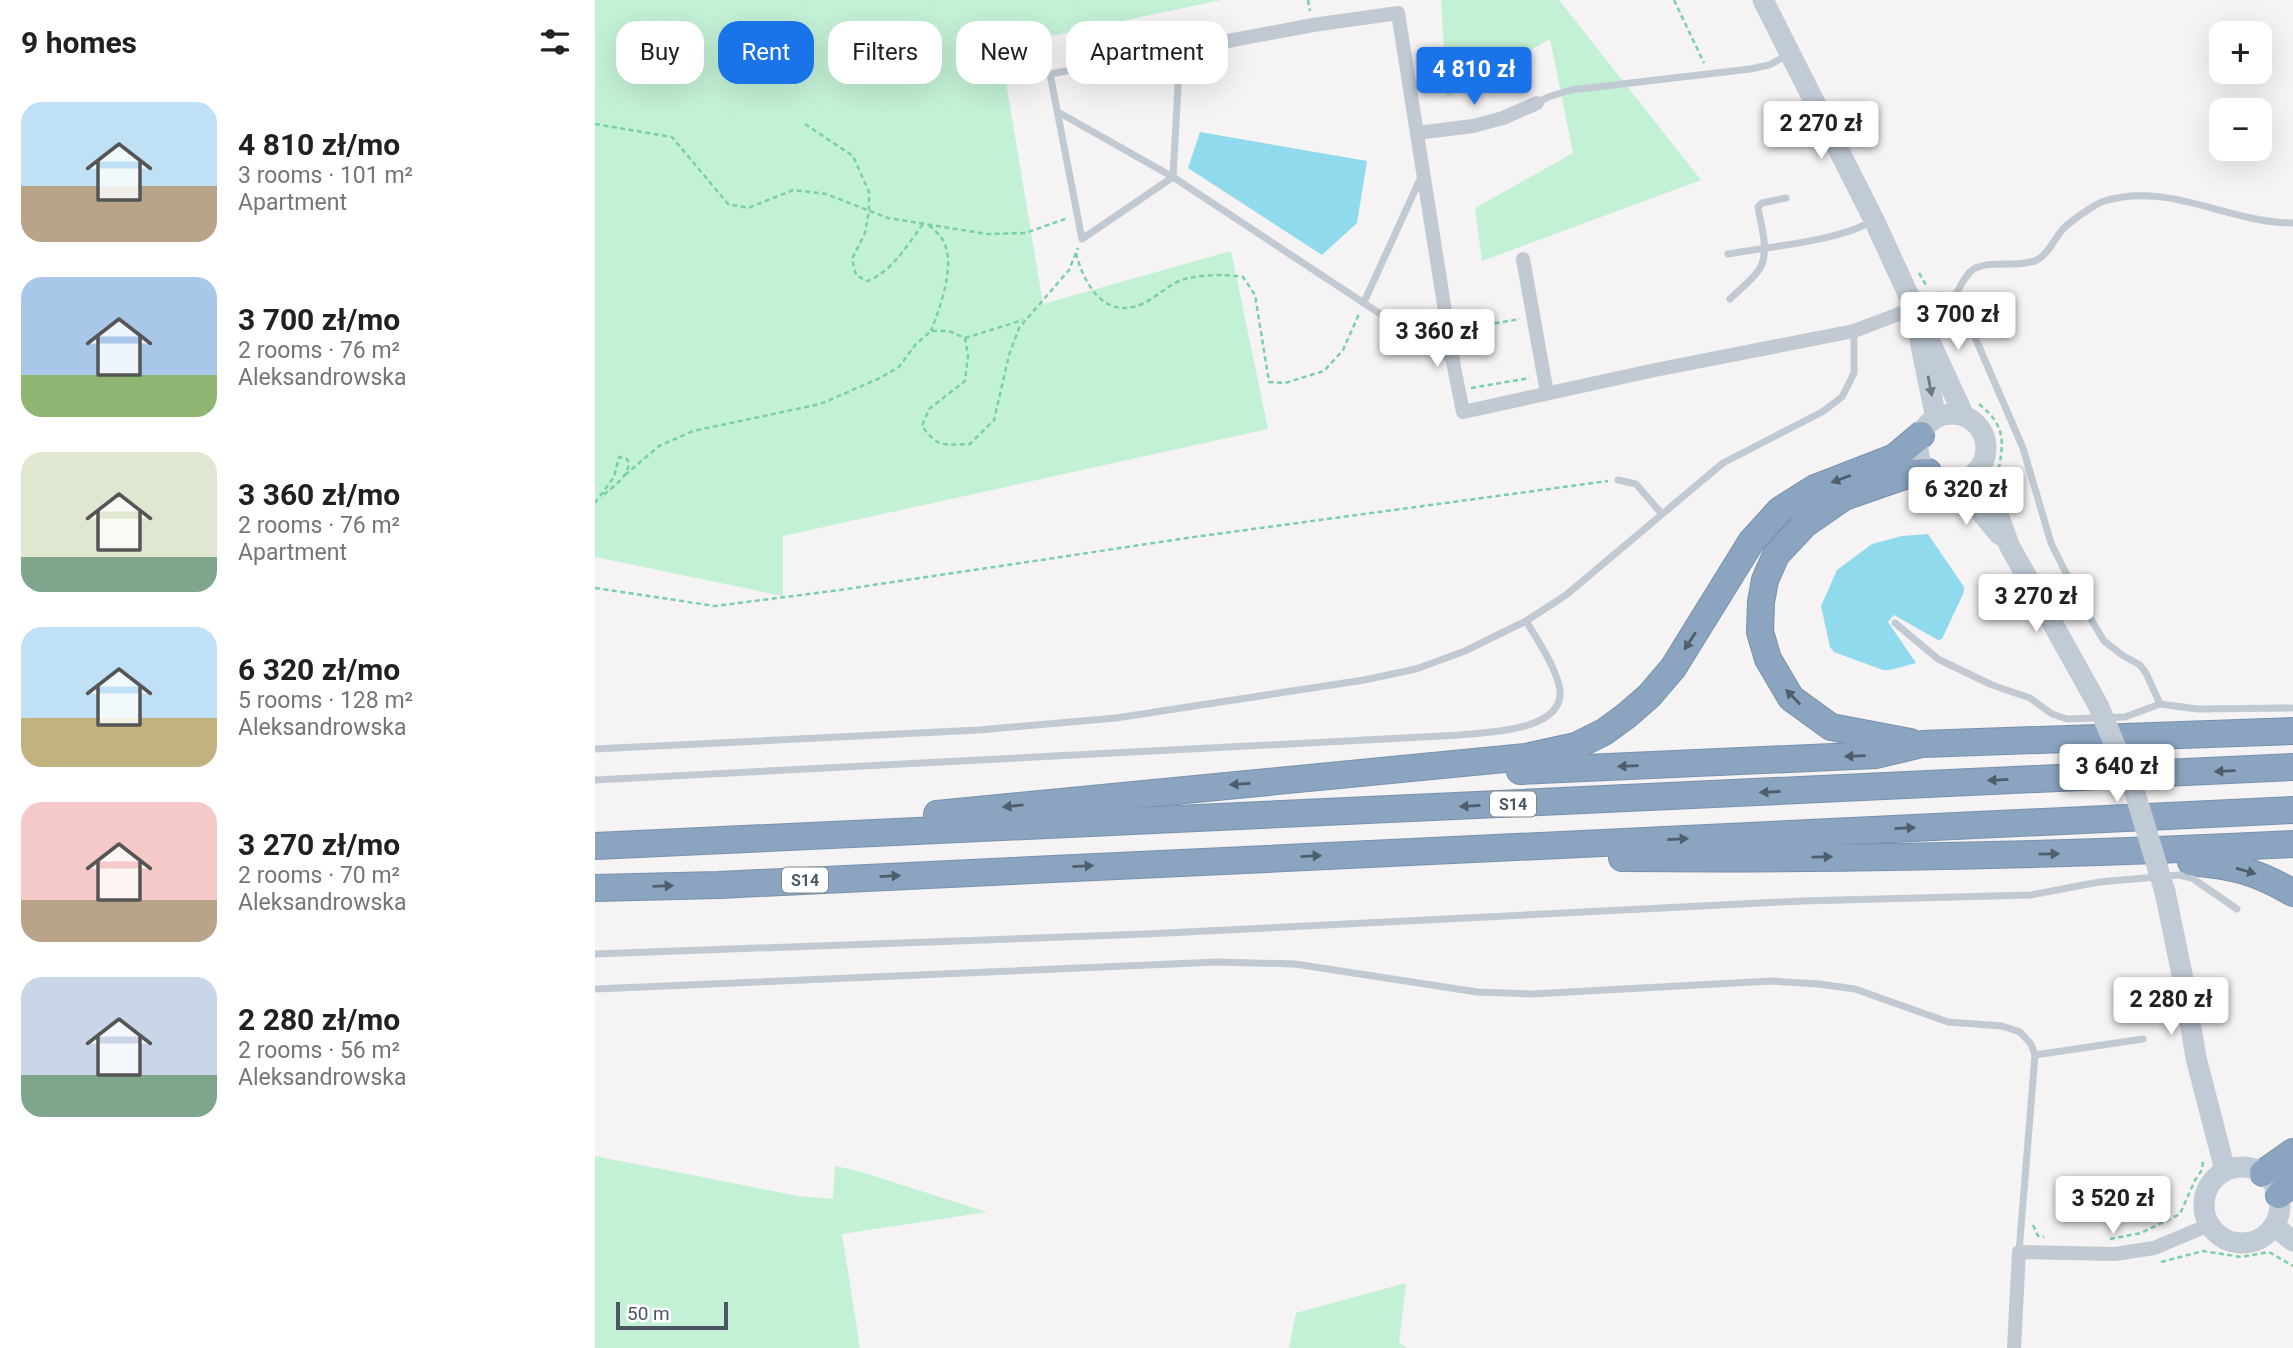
<!DOCTYPE html>
<meta charset="utf-8">
<style>
body{margin:0;font-family:Roboto,sans-serif;background:#f2f2f2;color:#202124;height:100vh;display:flex;flex-direction:column;font-size:26px;white-space:nowrap}
*{box-sizing:border-box;margin:0}
p{font-size:23px;color:#757577}
.icon{flex:none;width:38px;height:38px;fill:none;stroke:currentColor;stroke-width:2;stroke-linecap:round;stroke-linejoin:round}
.map{position:relative;flex:1;overflow:hidden}
.sheet{display:flex;flex-direction:column;background:#fff;width:595px}
.sheet>*{flex:none}
.top-card{position:absolute;left:21px;top:21px;width:665px;height:63px;display:flex;gap:14px}
.controls{position:absolute;left:1614px;top:21px;display:grid;gap:14px}
.controls a{display:grid;place-items:center;width:63px;height:63px;border-radius:14px;background:#fff;box-shadow:0 7px 28px #0002;font-size:35px}
.scale{position:absolute;left:21px;bottom:18px;width:112px;box-sizing:border-box;padding-left:7px;border:4px solid #4a5661;border-top:0;font-size:19px;line-height:24px;white-space:nowrap;color:#4a5661;-webkit-text-stroke:5px #fff;paint-order:stroke}
.price{position:absolute;translate:-50% -60px;padding:0 16px;border-radius:7px;background:#fff;color:#222;font-size:23px;line-height:46px;filter:drop-shadow(0 2px 4px #0008)}
.price::after{content:'';position:absolute;left:50%;top:42px;width:21px;height:16px;margin-left:-10px;background:inherit;clip-path:polygon(0 0,100% 0,50% 100%)}
.price.on{background:#1a73e8;color:#fff}
ul{padding:0;list-style:none}
li{display:flex;align-items:center;gap:21px;height:175px;padding:0 21px}
li span{display:grid;place-items:center;flex:none;width:196px;height:140px;border-radius:21px;color:#555}
li>.icon{margin-inline-start:auto}
span .icon{width:84px;height:84px;fill:#fffc;stroke-width:1}
li b{font-size:30px}
h2{display:flex;justify-content:space-between;align-items:center;height:84px;padding:0 21px;font-size:30px}
.pill{padding:0 24px;border-radius:21px;background:#fff;box-shadow:0 7px 28px #0002;font-size:24px;line-height:63px}
.pill.on{background:#1a73e8;color:#fff}
main{display:flex;flex:1;min-height:0}
.map>svg:first-child{display:block}
</style>
<main>
<section class="sheet">
<h2>9 homes<svg class="icon" aria-label="filters" viewBox="0 0 24 24"><path d="M4 7h16M4 17h16"/><circle cx="9" cy="7" r="2"/><circle cx="15" cy="17" r="2"/></svg></h2>
<ul>
<li><span style="background:linear-gradient(#bfe0f5 60%,#b9a48a 0)"><svg class="icon" aria-label="home" viewBox="0 0 24 24"><path d="M3 11l9-7 9 7M6 9v11h12V9"/></svg></span><div><b>4 810 zł/mo</b><p>3 rooms · 101 m²</p><p>Apartment</p></div></li>
<li><span style="background:linear-gradient(#a9c7e8 70%,#8fb573 0)"><svg class="icon" aria-label="home" viewBox="0 0 24 24"><path d="M3 11l9-7 9 7M6 9v11h12V9"/></svg></span><div><b>3 700 zł/mo</b><p>2 rooms · 76 m²</p><p>Aleksandrowska</p></div></li>
<li><span style="background:linear-gradient(#dfe7d0 75%,#7fa58c 0)"><svg class="icon" aria-label="home" viewBox="0 0 24 24"><path d="M3 11l9-7 9 7M6 9v11h12V9"/></svg></span><div><b>3 360 zł/mo</b><p>2 rooms · 76 m²</p><p>Apartment</p></div></li>
<li><span style="background:linear-gradient(#bfe0f5 65%,#c2b280 0)"><svg class="icon" aria-label="home" viewBox="0 0 24 24"><path d="M3 11l9-7 9 7M6 9v11h12V9"/></svg></span><div><b>6 320 zł/mo</b><p>5 rooms · 128 m²</p><p>Aleksandrowska</p></div></li>
<li><span style="background:linear-gradient(#f6c9c9 70%,#b9a48a 0)"><svg class="icon" aria-label="home" viewBox="0 0 24 24"><path d="M3 11l9-7 9 7M6 9v11h12V9"/></svg></span><div><b>3 270 zł/mo</b><p>2 rooms · 70 m²</p><p>Aleksandrowska</p></div></li>
<li><span style="background:linear-gradient(#c9d6e8 70%,#7fa58c 0)"><svg class="icon" aria-label="home" viewBox="0 0 24 24"><path d="M3 11l9-7 9 7M6 9v11h12V9"/></svg></span><div><b>2 280 zł/mo</b><p>2 rooms · 56 m²</p><p>Aleksandrowska</p></div></li>
</ul>
</section>
<div class="map">
<svg width="1698" height="1348" viewBox="0 0 1698 1348">
<rect width="100%" height="100%" fill="#f5f3f3"/>
<g fill="#c3f1d5">
<path d="M0,0H626L405,47L448,304L636,251L673,429L188,536V596L0,557Z"/>
<path d="M846,0H964L1106,180L887,261L880,208L978,153L955,39L852,97Z"/>
<path d="M0,1156L203,1196L238,1199L240,1166L263,1171L392,1212L247,1234L265,1348H0Z"/>
<path d="M811,1283L804,1343L813,1348H694L701,1313Z"/>
</g>
<g fill="#90daee">
<path d="M605,132L772,161L762,223L727,255L593,168Z"/>
<path d="M1333,534L1369,587V592L1347,639L1343,640L1299,615L1293,622L1321,663L1295,670H1288L1239,652L1235,647L1226,606L1242,570L1277,544L1307,536Z"/>
</g>
<g fill="none" stroke-linecap="round" stroke-linejoin="round">
<defs>
<g id="highway">
<path d="M1315,742L1236,727L1196,698L1173,659L1165,632L1166,602L1170,580L1181,555L1210,524L1249,497L1318,473L1333,472"/>
<path d="M925,771L1281,755L1327,744L1698,731"/>
<path d="M342,814L931,757L981,746L1009,732L1031,716L1054,696L1078,668L1156,542L1185,510L1220,488L1300,457L1326,435"/>
<path d="M0,846L1698,767"/>
<path d="M1027,858C1251,860 1475,855 1698,844"/>
<path d="M1596,862C1638,866 1661,871 1698,893"/>
<path d="M0,888L124,885L1698,810"/>
<path d="M1668,1173L1698,1152"/>
<path d="M1684,1195L1698,1180"/>
</g>
</defs>
<use href="#highway" stroke="#7690ad" stroke-width="28"/>
<g stroke="#7ad0a6" stroke-width="2.5" stroke-dasharray="5 3.5" stroke-linecap="butt">
<path d="M713,0L715,11"/>
<path d="M1079,0L1109,63"/>
<path d="M0,124L77,137L133,204L153,208L198,190L231,194L293,218L392,234L430,233L473,218"/>
<path d="M210,124L258,156L274,192V211L270,233L257,259L261,275L272,281C296,273 313,244 328,224"/>
<path d="M334,225C338,229 343,233 346,237C363,261 345,307 336,331"/>
<path d="M481,253C489,285 510,320 547,304C560,298 571,287 584,281C601,274 630,274 648,277L660,295L674,382L690,383L729,371L748,350L764,314"/>
<path d="M1324,273L1331,285"/>
<path d="M866,329L925,319"/>
<path d="M370,338L428,320"/>
<path d="M876,388L935,378"/>
<path d="M1384,404C1411,426 1409,441 1403,473"/>
<path d="M30,475L64,446L98,431L225,404L285,378L304,367L321,344L336,331H354L370,338L373,356L370,381L334,409L327,426C343,448 348,445 375,444L399,420L414,355L424,328L474,270L483,248"/>
<path d="M0,503L19,477L24,457L32,459L34,463C32,479 17,487 6,497"/>
<path d="M0,588L120,606L245,590L599,537L1013,481"/>
<path d="M1438,1225L1443,1236L1449,1237"/>
<path d="M1515,1239L1546,1233L1585,1214L1600,1180L1607,1170L1608,1161"/>
<path d="M1566,1262L1608,1251L1646,1257L1674,1252L1698,1266"/>
</g>
<g stroke="#c1cad2" stroke-width="7">
<path d="M585,50L578,177L487,239L455,74Z"/>
<path d="M942,103L953,97L976,90L1155,69L1174,65L1194,54"/>
<path d="M463,112L578,177L858,362"/>
<path d="M1133,254C1172,247 1243,241 1275,222"/>
<path d="M1135,299C1144,290 1156,281 1163,271C1176,254 1166,227 1163,207L1167,203L1191,198"/>
<path d="M1358,300C1363,291 1368,279 1375,272C1389,258 1422,269 1442,260C1455,253 1459,238 1469,228C1476,221 1500,204 1509,201C1574,181 1634,223 1698,223"/>
<path d="M769,302L827,175"/>
<path d="M1322,304C1340,291 1348,293 1366,305L1428,448L1456,543L1485,601L1509,641L1527,655L1545,665L1551,673L1565,704"/>
<path d="M1023,480L1041,484L1067,514"/>
<path d="M1300,623L1343,659L1397,685L1435,698L1457,714L1472,719L1530,717L1565,704L1602,709L1698,708"/>
<path d="M0,749L384,730L521,718L769,680L821,669L870,651L931,621L971,595L1128,463L1227,412L1247,397L1259,373V331"/>
<path d="M0,780L865,735C893,732 969,731 965,690C962,669 942,639 931,621"/>
<path d="M0,954L551,934L1207,901L1436,895L1504,882L1584,875L1597,878L1642,909"/>
<path d="M0,989L622,962L700,964L882,992L937,994L1176,981L1224,984L1260,989L1353,1022L1407,1026L1425,1032L1436,1044L1440,1055L1424,1252"/>
<path d="M1440,1055L1548,1039"/>
</g>
<g stroke="#c1cad2" stroke-width="14">
<path d="M585,50L718,25L803,13L858,362L868,412L1060,370L1259,331L1309,312L1318,306"/>
<path d="M822,133L878,126L908,118L942,103"/>
<path d="M928,259L952,393"/>
<path d="M1419,1348L1424,1252L1520,1254L1559,1248L1614,1225"/>
</g>
<g stroke="#c1cbd6" stroke-width="21">
<path d="M1168,0L1279,220L1369,416"/>
<path d="M1325,341L1341,418"/>
<circle cx="1357" cy="448" r="34"/>
<path d="M1381,472L1398,500L1414,545L1503,705"/>
<path d="M1363,481L1384,510L1405,535"/>
<path d="M1570,892L1588,979L1601,1058L1630,1170"/>
<circle cx="1647" cy="1205" r="38"/>
<path d="M1679,1226L1698,1241"/>
</g>
<use href="#highway" stroke="#8ba5c1" stroke-width="26"/>
<path stroke="#c1cbd6" stroke-width="21" d="M1503,705L1539,790L1570,892"/>
</g>
<defs><path id="oneway-solid" d="M-6-.8H1V-3.2L6.5 0L1 3.2V.8H-6Z" transform="scale(1.75)"/></defs>
<use fill="#6e7984" href="#oneway-solid" transform="translate(1335 386) rotate(79)"/>
<g fill="#505e6b">
<use href="#oneway-solid" transform="translate(1246 479) rotate(159)"/>
<use href="#oneway-solid" transform="translate(1095 641) rotate(123)"/>
<use href="#oneway-solid" transform="translate(1198 697) rotate(-134)"/>
<use href="#oneway-solid" transform="translate(1260 756) rotate(178)"/>
<use href="#oneway-solid" transform="translate(1033 766) rotate(178)"/>
<use href="#oneway-solid" transform="translate(1630 771) rotate(178)"/>
<use href="#oneway-solid" transform="translate(1403 780) rotate(177)"/>
<use href="#oneway-solid" transform="translate(645 784) rotate(176)"/>
<use href="#oneway-solid" transform="translate(1175 792) rotate(177)"/>
<use href="#oneway-solid" transform="translate(418 806) rotate(174)"/>
<use href="#oneway-solid" transform="translate(875 806) rotate(177)"/>
<use href="#oneway-solid" transform="translate(1310 828) rotate(-3)"/>
<use href="#oneway-solid" transform="translate(1083 839) rotate(-3)"/>
<use href="#oneway-solid" transform="translate(1454 854) rotate(-1)"/>
<use href="#oneway-solid" transform="translate(716 856) rotate(-3)"/>
<use href="#oneway-solid" transform="translate(1227 857) rotate(-1)"/>
<use href="#oneway-solid" transform="translate(488 866) rotate(-3)"/>
<use href="#oneway-solid" transform="translate(1651 871) rotate(16)"/>
<use href="#oneway-solid" transform="translate(295 876) rotate(-3)"/>
<use href="#oneway-solid" transform="translate(68 886) rotate(-2)"/>
</g>
<g text-anchor="middle" stroke-width="6" stroke-linejoin="round" paint-order="stroke">
<g fill="#fff" stroke="#808990" stroke-width="2">
<rect x="895" y="791.5" width="46" height="25" rx="5"/>
<rect x="187" y="867.5" width="46" height="25" rx="5"/>
</g>
<g font-size="16" font-weight="bold" fill="#4a5661">
<text x="918" y="810">S14</text>
<text x="210" y="886">S14</text>
</g>
</g>
</svg>
<div class="controls">
<a>+</a>
<a>−</a>
</div>
<div class="scale">50 m</div>
<b class="price on" style="left:879px;top:107px">4 810 zł</b>
<b class="price" style="left:1226px;top:161px">2 270 zł</b>
<b class="price" style="left:1363px;top:352px">3 700 zł</b>
<b class="price" style="left:842px;top:369px">3 360 zł</b>
<b class="price" style="left:1371px;top:527px">6 320 zł</b>
<b class="price" style="left:1441px;top:634px">3 270 zł</b>
<b class="price" style="left:1522px;top:804px">3 640 zł</b>
<b class="price" style="left:1576px;top:1037px">2 280 zł</b>
<b class="price" style="left:1518px;top:1236px">3 520 zł</b>
<div class="top-card">
<a class="pill">Buy</a>
<a class="pill on">Rent</a>
<a class="pill">Filters</a>
<a class="pill">New</a>
<a class="pill">Apartment</a>
</div>
</div>
</main>
